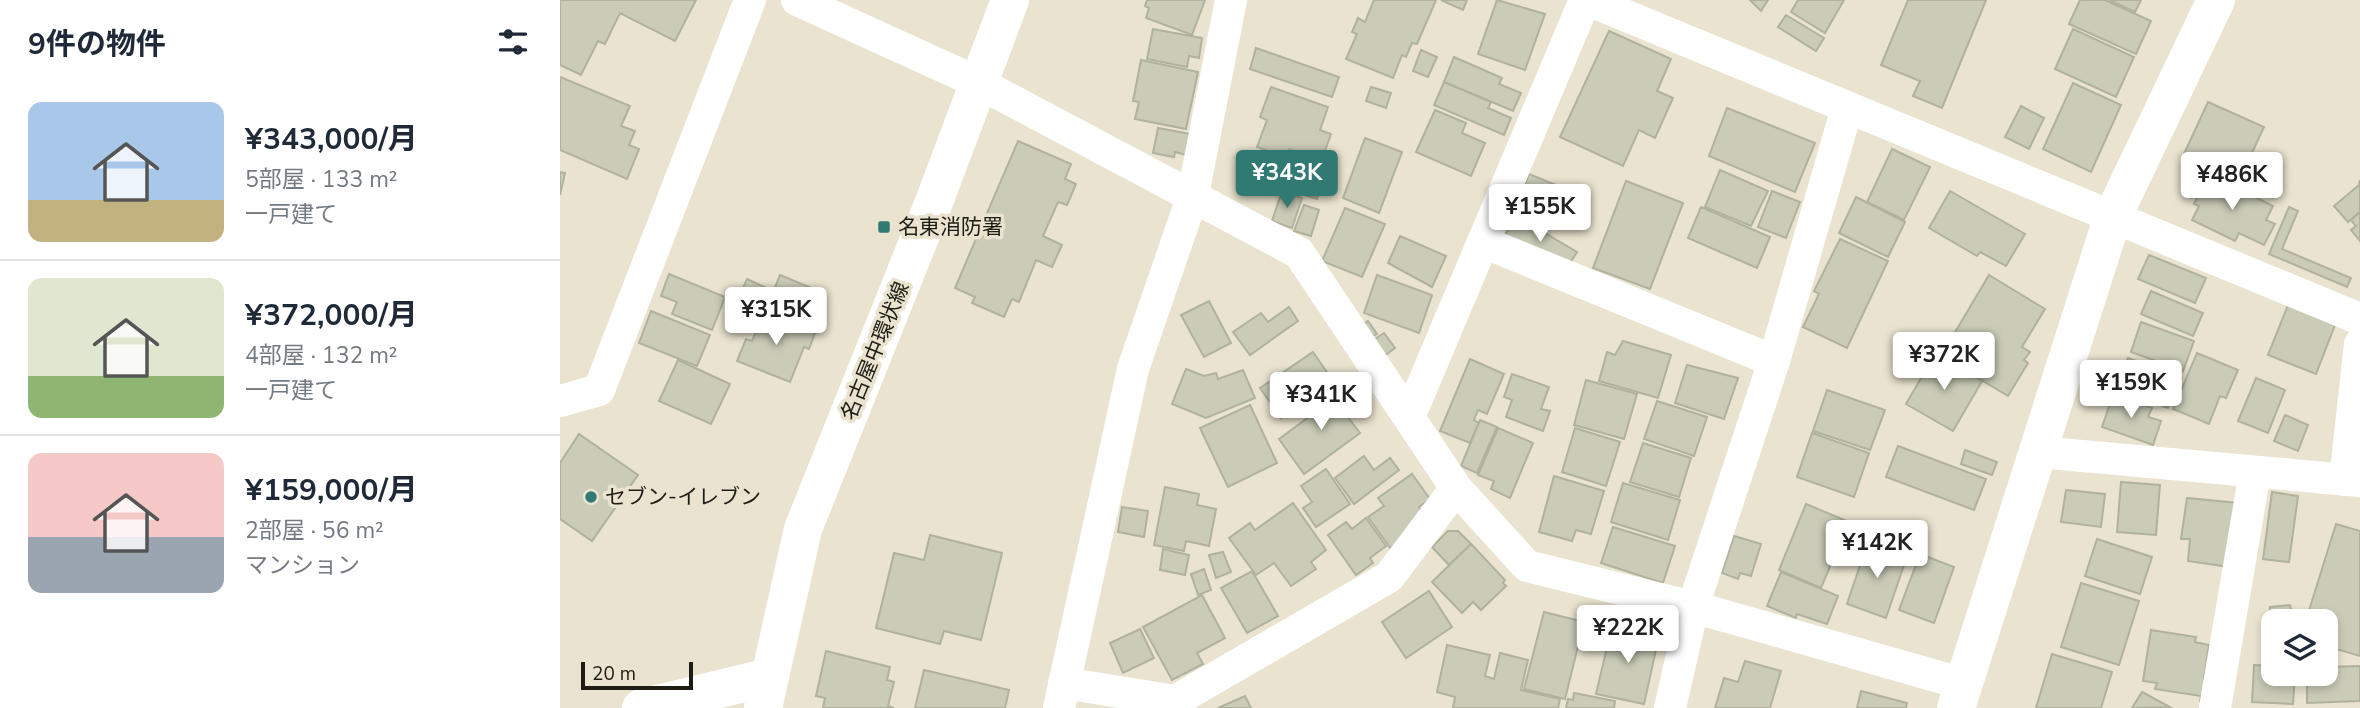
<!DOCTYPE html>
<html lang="ja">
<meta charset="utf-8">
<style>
body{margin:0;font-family:"Nunito Sans","Noto Sans JP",sans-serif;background:#f2f2f3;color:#1f2937;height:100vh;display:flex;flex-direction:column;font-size:26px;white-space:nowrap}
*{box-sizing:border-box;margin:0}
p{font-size:23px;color:#747a83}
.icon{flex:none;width:38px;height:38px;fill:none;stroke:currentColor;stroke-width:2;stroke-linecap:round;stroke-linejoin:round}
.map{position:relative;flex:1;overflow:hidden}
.drawer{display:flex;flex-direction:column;background:#fff;width:560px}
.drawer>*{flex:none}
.fabs{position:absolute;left:1701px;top:609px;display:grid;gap:14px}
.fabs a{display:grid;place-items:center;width:77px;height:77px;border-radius:14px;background:#fff;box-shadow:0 4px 10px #0003;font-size:35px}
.scale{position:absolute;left:21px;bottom:18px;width:112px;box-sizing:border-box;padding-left:7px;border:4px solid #1e1c15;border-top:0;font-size:19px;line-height:24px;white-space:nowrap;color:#1e1c15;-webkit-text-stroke:5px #e9e3cf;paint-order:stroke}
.price{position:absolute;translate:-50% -60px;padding:0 16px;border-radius:7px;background:#fff;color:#222;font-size:23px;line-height:46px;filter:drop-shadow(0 2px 4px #0008)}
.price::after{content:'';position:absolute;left:50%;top:42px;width:21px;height:16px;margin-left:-10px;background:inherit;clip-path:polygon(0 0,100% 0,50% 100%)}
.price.on{background:#317973;color:#fff}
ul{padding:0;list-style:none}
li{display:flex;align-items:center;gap:21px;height:175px;padding:0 28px}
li+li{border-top:2px solid #e0e1e3}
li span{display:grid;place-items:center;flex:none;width:196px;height:140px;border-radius:14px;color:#555}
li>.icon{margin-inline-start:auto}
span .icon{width:84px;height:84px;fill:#fffc;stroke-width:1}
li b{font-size:30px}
h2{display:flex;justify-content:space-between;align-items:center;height:84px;padding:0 28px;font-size:30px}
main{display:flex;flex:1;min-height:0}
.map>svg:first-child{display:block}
</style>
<main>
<section class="drawer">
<h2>9件の物件<svg class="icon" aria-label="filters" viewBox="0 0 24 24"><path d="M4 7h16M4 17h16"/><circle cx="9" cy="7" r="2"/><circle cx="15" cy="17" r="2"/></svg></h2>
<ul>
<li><span style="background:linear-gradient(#a9c7e8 70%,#c2b280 0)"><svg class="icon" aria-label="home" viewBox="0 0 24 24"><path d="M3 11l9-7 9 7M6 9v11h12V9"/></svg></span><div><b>¥343,000/月</b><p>5部屋 · 133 m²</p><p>一戸建て</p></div></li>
<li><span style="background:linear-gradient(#dfe7d0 70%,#8fb573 0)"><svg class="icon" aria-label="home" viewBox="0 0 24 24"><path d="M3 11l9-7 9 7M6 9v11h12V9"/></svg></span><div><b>¥372,000/月</b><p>4部屋 · 132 m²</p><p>一戸建て</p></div></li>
<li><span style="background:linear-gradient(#f6c9c9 60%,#9aa5b1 0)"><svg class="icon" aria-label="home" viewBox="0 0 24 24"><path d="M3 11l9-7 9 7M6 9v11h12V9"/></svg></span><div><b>¥159,000/月</b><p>2部屋 · 56 m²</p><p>マンション</p></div></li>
</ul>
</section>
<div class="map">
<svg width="1800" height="708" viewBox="0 0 1800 708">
<rect width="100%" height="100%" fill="#e9e3cf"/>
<g fill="#caccb8" stroke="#b0b29e" stroke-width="2">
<path d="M0,0H136L115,41L60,13L45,44L38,41L21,75L0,65Z"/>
<path d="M587,0H645L632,35L586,18L589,8L585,6Z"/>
<path d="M814,0H876L857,44L852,43L846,57L842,55L833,78L786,59L797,34L792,32L798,18L805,22Z"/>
<path d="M881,0H907L903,10Z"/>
<path d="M937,0L985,14L965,70L918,54Z"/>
<path d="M1190,0H1208L1201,11Z"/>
<path d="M1238,0H1284L1265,33L1231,12Z"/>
<path d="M1348,0H1426L1382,108L1353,96L1360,81L1321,65Z"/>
<path d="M1520,0H1545L1591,21L1576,54L1509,24Z"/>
<path d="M1549,0H1581L1575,12Z"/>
<path d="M1226,15L1264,38L1256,51L1218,27Z"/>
<path d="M593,29L642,38L639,58L629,56L627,67L587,59Z"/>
<path d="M1513,29L1574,57L1556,97L1495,69Z"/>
<path d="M1049,31L1111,59L1097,91L1113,98L1095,138L1079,130L1063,166L1000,137Z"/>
<path d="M696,48L779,77L772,97L690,69Z"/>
<path d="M861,50L877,57L868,77L853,71Z"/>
<path d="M894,57L942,78L939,84L961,93L953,111L884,82Z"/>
<path d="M581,60L638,72L626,129L575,119L579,102L573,101Z"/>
<path d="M0,77L70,106L61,126L75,131L69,145L79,149L67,179L0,150Z"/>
<path d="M884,82L931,102L928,108L951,118L944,135L874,105Z"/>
<path d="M1513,83L1561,105L1531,172L1483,149Z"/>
<path d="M711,87L768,107L760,130L771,134L761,161L729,149L726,158L697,147L707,120L700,117Z"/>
<path d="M811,87L831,93L826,108L806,101Z"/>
<path d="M1648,102L1704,127L1679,181L1623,156Z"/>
<path d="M1461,106L1484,118L1469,149L1445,137Z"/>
<path d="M1167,108L1255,143L1235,192L1149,156Z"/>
<path d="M875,110L906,123L902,133L925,143L911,176L856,152Z"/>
<path d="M598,128L631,134L627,155L615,152L614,157L593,153Z"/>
<path d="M805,138L842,152L819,213L783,198Z"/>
<path d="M458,141L511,164L505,179L516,184L507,205L498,202L483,236L502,245L492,267L476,260L459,302L452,299L444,317L412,303L415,297L395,288Z"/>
<path d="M1332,149L1370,167L1344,220L1307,202Z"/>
<path d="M735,162L766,172L757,199L726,189Z"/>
<path d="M1160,170L1208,191L1191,226L1145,207Z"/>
<path d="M0,172L5,173L0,195Z"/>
<path d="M969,174L1008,190L993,227L955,211Z"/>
<path d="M1648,174L1713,206L1706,220L1715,224L1704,245L1679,233L1675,241L1632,220L1639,206L1634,204Z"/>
<path d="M1800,180V212L1788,222L1774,206L1799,185Z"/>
<path d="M1066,181L1123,203L1090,289L1033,268Z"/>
<path d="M722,191L742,198L732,228L712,221Z"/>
<path d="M1212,191L1240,202L1226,238L1198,227Z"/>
<path d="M1390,191L1465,234L1446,266L1420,252L1417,256L1369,228Z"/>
<path d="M1296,197L1345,222L1328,257L1279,233Z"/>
<path d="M744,205L759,210L751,236L734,231Z"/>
<path d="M1141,207L1210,237L1197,268L1128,238Z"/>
<path d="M1729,207L1738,211L1722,249L1791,278L1787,287L1709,254Z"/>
<path d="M785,208L825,224L802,277L762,261Z"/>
<path d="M1800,212V241L1791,230L1796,226L1791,220Z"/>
<path d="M956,216L1017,252L1005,271L944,237Z"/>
<path d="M840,236L886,256L872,287L828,263Z"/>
<path d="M1280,239L1328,261L1287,348L1243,327L1259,294L1254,291Z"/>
<path d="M1589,255L1646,278L1635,303L1578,279Z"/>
<path d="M109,274L165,297L152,330L112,314L117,302L101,296Z"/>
<path d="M220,275L254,289L240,321L207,307Z"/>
<path d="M817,275L872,295L859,333L804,313Z"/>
<path d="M1429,275L1485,309L1462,347L1470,352L1464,360L1468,363L1448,396L1381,356Z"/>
<path d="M187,279L211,290L203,306L180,295Z"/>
<path d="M1591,291L1643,313L1633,336L1581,314Z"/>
<path d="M649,301L671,343L644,357L621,315Z"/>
<path d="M1728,305L1775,325L1756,374L1708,355Z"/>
<path d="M729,307L738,321L690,355L673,332L701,313L708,322Z"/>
<path d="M91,311L150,335L137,366L79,343Z"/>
<path d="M204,313L255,333L249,349L244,347L230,382L177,361L186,339L192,341Z"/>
<path d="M808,321L817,334L806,340L798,328Z"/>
<path d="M1581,322L1634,341L1623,371L1571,352Z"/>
<path d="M824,333L835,348L820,359L809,343Z"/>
<path d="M1063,341L1111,355L1098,398L1039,381L1047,352L1055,355Z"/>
<path d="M753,352L773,381L721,418L700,388Z"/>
<path d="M1637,353L1678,370L1666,398L1660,396L1649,424L1613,409Z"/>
<path d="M1375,354L1422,381L1393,431L1346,404Z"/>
<path d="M1568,358L1620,378L1608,408L1557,389Z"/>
<path d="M910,359L944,374L927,414L918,410L914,420L919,423L910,443L880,431Z"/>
<path d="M118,360L170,384L151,424L99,401Z"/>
<path d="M1127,365L1178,378L1164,419L1115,403Z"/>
<path d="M626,369L644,376L656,373L658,379L683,370L695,398L646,418L612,404Z"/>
<path d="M952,374L989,387L981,409L990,411L983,431L946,417L952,400L944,397Z"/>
<path d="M1696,378L1725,390L1708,433L1678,421Z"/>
<path d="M1026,380L1077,394L1064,439L1014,425Z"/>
<path d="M780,383L789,396L778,404L800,433L744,474L719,439L761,408L756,401Z"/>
<path d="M1267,390L1325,410L1310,450L1253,431Z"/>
<path d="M1553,395L1592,408L1588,417L1601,421L1593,445L1542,427Z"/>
<path d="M1097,401L1147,417L1134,456L1084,439Z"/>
<path d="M690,405L717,463L668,487L640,428Z"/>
<path d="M1725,415L1748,425L1738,451L1714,441Z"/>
<path d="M920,420L937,427L917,473L901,466Z"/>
<path d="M938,428L973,443L950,498L931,489L934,481L918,475Z"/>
<path d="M1015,428L1060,442L1046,486L1002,472Z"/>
<path d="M1252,433L1309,453L1294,497L1237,477Z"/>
<path d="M19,434L78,475L32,541L0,519V463Z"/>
<path d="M1083,443L1131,458L1119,497L1070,482Z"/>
<path d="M1338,446L1426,479L1414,510L1326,477Z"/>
<path d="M1405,450L1437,462L1432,475L1401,464Z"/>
<path d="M804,456L814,470L830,458L839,470L794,504L775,478Z"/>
<path d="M766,469L790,504L756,527L743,508L752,502L741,486Z"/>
<path d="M852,474L870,499L859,507L866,518L831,549L808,517L824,506L818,498Z"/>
<path d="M994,476L1044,491L1031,534L1016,530L1012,541L979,532Z"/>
<path d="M1561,482L1600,485L1596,535L1557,532Z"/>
<path d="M1063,483L1120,500L1108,540L1051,522Z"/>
<path d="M605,487L639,494L637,505L656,509L649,546L626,541L624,551L594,545Z"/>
<path d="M1506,490L1545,494L1541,527L1501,522Z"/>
<path d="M1712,492L1738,496L1729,562L1703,559Z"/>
<path d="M1627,498L1678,503L1669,567L1628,561L1630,539H1621Z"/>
<path d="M733,503L766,550L751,562L756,569L731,586L714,563L696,575L669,538L690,523L695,530Z"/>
<path d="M1246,504L1289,522L1261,588L1219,570Z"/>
<path d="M562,507L588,511L584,537L558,532Z"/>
<path d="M806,518L826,546L810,558L813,563L796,575L768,535L786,522L792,529Z"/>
<path d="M1776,524L1800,531V656L1766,646V621H1753L1747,617Z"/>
<path d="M1053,527L1115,546L1103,583L1041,563Z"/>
<path d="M888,531H898L911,544L889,565L872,547Z"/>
<path d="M370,535L442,553L421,640L384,631L380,644L316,628L334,553L364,560Z"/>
<path d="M1174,536L1201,544L1191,576L1180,573L1178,579L1162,573Z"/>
<path d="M1537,539L1592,557L1580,594L1525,576Z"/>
<path d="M1308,542L1347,556L1326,618L1287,604Z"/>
<path d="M911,544L945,580L943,583L946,586L921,610L913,602L902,613L872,582Z"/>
<path d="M603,549L629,555L625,575L600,570Z"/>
<path d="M663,552L671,572L656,578L649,555Z"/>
<path d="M1360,554L1394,567L1374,623L1339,610Z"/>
<path d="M644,569L651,590L638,595L631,574Z"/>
<path d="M692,571L718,616L687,633L661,588Z"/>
<path d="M1221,572L1278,596L1267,624L1237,614L1236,618L1207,606Z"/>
<path d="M1521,583L1579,601L1559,665L1501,647Z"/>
<path d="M869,591L892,627L846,658L822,622Z"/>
<path d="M642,595L665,638L637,653L643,664L612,680L583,627Z"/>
<path d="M1730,605L1734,621H1713L1712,645L1707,613L1710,612V607Z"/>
<path d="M984,612L1024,622L1005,699L964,689Z"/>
<path d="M1052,626L1099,636L1084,704L1036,694Z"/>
<path d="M580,629L594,658L563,673L550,643Z"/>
<path d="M1591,630L1636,637L1635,642L1649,645L1644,679L1653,681L1640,702L1641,696L1595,689L1597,683L1583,681Z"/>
<path d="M887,645L930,655L925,676L934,679L940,653L968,660L961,690L1000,699L998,708H893L895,697L877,692Z"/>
<path d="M266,651L330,667L327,680L334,682L328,706L334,708H263L265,698L256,696Z"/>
<path d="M1492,654L1552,672L1541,708H1476Z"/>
<path d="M1185,661L1221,671L1210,708H1155L1164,678L1178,682Z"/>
<path d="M1694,665L1713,666V674H1735L1733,704L1692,702Z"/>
<path d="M1800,666V701L1747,703V674H1766V667Z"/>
<path d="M364,670L449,690L445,708H355Z"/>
<path d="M1301,691L1347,703L1346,708H1297Z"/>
<path d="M1582,692L1610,707L1572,708Z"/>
<path d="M1014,693L1055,701L1054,708H1006L1008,699L1013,700Z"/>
<path d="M685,696L691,708H658Z"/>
</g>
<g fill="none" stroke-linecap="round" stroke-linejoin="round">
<g stroke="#fff" stroke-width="32">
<path d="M237,0L417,82L739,253L896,488L967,566L1133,607L1404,684"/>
<path d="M1028,0L1800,319"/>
<path d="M923,242L1214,361"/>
<path d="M0,401L39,390L190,0"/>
<path d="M850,415L1025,0"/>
<path d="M1478,452L1800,481"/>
<path d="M1785,480L1800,344"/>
<path d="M504,683L615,701L618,708"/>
<path d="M615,701L829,577L896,488"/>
<path d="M499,708L573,369L633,195L671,0"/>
<path d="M1110,708L1133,607L1214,361L1287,108"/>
<path d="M1655,708L1695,472"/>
</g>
<g stroke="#fff" stroke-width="38">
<path d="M81,708L209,677"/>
<path d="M1396,708L1553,216L1656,0"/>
</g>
<path stroke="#fff" stroke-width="38" d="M203,708L243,529L374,202L450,0"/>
</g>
<g fill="#317973" stroke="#e9e3cf" stroke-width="2.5">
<rect x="317" y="220" width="14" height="14" rx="3.5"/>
<circle cx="31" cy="497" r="7"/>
</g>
<g text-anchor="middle" stroke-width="7" stroke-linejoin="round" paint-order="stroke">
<g font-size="21" fill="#1e1c15" stroke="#e9e3cf" text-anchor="start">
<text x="338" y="234">名東消防署</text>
<text x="45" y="504">セブン-イレブン</text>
</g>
<g font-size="21" fill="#1e1c15" stroke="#e9e3cf">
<text transform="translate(315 351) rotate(-68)" y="7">名古屋中環状線</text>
</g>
</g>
</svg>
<div class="fabs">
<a><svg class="icon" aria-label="layers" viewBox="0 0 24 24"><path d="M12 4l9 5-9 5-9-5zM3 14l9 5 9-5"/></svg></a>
</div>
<div class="scale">20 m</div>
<b class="price on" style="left:727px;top:210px">¥343K</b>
<b class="price" style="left:1672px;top:212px">¥486K</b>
<b class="price" style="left:980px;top:244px">¥155K</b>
<b class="price" style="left:216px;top:347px">¥315K</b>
<b class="price" style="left:1384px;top:392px">¥372K</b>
<b class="price" style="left:1571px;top:420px">¥159K</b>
<b class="price" style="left:761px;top:432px">¥341K</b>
<b class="price" style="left:1317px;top:580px">¥142K</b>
<b class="price" style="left:1068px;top:665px">¥222K</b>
</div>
</main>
